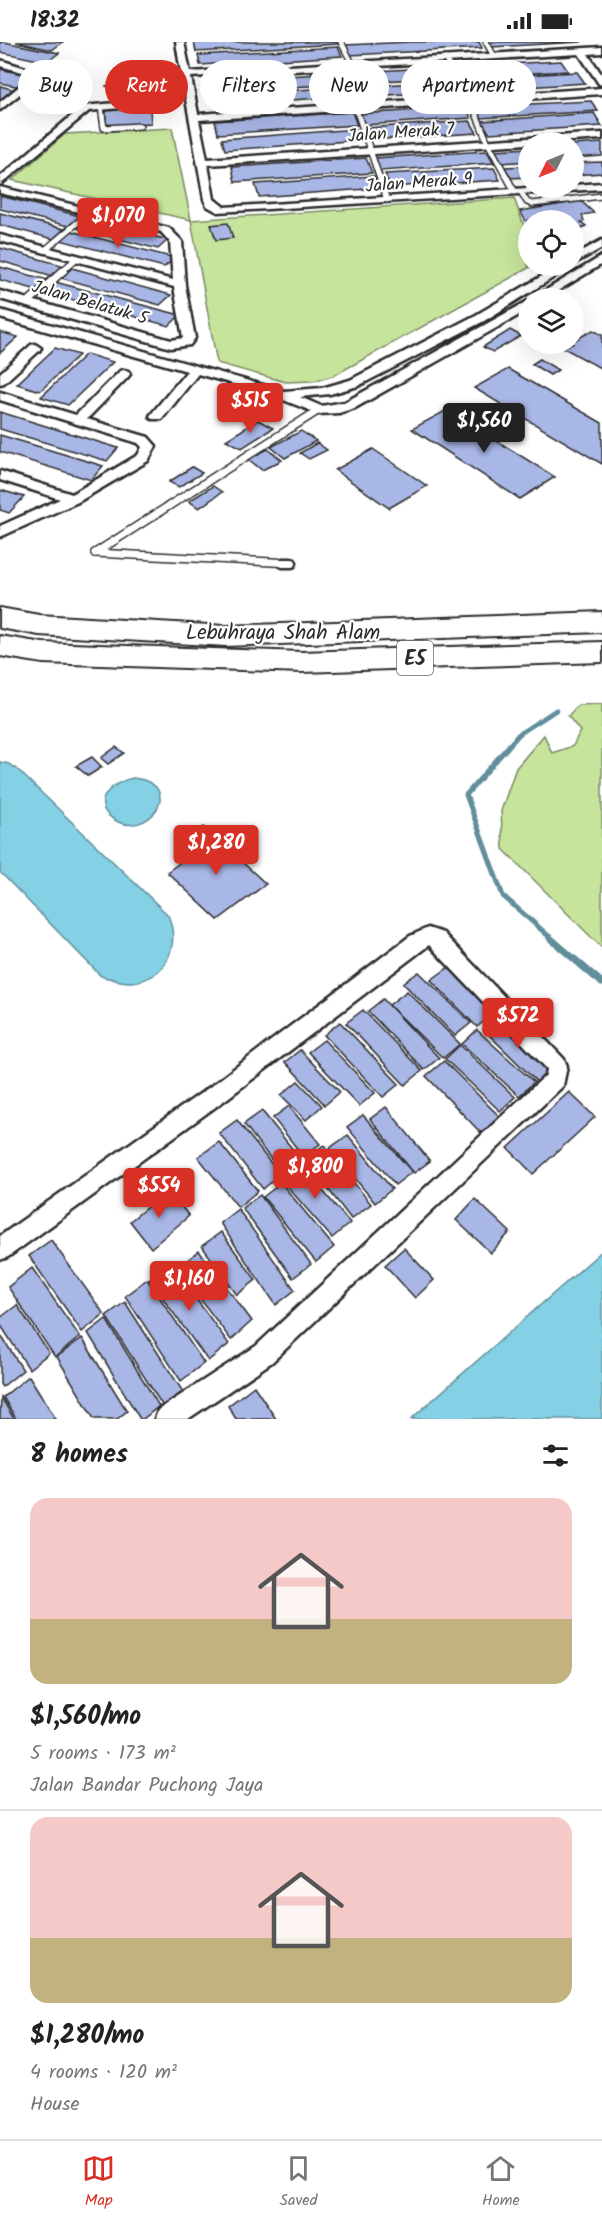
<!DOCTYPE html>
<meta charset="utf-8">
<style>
body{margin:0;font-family:Kalam,sans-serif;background:#f6f6f6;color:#222;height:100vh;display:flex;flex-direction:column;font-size:22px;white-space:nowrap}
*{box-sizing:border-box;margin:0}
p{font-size:20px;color:#767676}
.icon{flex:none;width:33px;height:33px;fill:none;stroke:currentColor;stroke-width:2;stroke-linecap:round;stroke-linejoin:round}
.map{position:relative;height:1377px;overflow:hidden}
.side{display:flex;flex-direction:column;background:#fff;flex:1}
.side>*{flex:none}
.banner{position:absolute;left:18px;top:18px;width:567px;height:54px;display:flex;gap:12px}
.needle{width:39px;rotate:227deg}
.buttons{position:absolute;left:518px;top:90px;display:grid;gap:12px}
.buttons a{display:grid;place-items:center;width:66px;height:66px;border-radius:50%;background:#fff;box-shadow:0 6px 24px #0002;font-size:30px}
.price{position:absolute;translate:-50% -51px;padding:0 14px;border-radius:6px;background:#d93025;color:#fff;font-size:20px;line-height:39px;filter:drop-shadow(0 2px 3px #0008)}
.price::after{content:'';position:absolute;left:50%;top:36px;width:18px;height:14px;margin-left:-9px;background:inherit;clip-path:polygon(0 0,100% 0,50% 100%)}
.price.selected{background:#222;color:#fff}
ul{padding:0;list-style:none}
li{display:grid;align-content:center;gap:12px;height:318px;padding:0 30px}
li+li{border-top:2px solid #e0e0e0}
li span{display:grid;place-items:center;height:186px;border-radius:18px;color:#555}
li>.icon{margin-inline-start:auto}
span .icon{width:108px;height:108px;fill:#fffc;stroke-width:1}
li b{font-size:26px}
h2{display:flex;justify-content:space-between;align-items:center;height:72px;padding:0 30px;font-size:26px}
.pill{padding:0 21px;border-radius:27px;background:#fff;box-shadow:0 6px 24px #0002;font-size:21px;line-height:54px}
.pill.selected{background:#d93025;color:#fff}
.status{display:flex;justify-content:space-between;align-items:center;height:42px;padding:0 30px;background:#fff;direction:ltr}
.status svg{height:16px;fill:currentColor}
.dock{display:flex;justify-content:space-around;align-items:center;height:84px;border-top:2px solid #e0e0e0;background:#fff;font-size:16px;color:#767676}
.dock a{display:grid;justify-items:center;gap:3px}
.dock .selected{color:#d93025}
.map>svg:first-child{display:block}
</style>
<div class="status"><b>18:32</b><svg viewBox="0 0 49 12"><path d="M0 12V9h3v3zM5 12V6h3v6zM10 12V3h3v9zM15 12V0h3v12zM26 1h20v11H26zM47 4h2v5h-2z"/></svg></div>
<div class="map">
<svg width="602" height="1377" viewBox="0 0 602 1377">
<rect width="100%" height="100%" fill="#fff"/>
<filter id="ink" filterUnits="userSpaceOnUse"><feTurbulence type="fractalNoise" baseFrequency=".0167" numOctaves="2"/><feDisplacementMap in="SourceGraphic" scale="12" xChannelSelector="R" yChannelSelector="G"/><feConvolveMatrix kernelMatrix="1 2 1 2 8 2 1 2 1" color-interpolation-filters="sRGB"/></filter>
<g filter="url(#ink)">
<g fill="#c6e49c" stroke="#788864" stroke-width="1.5">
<path d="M172,86L191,178L514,156L524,184L528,188V224H532L333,334L313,339L286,340L217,321L191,178L12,138L65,92Z"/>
<path d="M602,662V906L503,807L501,769L516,726L544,693L552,711L573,704L580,689L568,674L578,663Z"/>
</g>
<g fill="#84d0e4" stroke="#608e9a" stroke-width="1.5">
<path d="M0,720L9,722L19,729L168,873C180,902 168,935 133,940C122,941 112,937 101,934L0,830Z"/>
<path d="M133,736C188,742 148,800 113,777C88,760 114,739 133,736Z"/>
<path d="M602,1209V1377H411Z"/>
</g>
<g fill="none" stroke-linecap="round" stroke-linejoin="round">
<path stroke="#608e9a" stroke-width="5" d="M552,897L503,854L466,753L519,692L556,668"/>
<path stroke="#608e9a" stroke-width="7" d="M550,896L602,941"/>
</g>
<g fill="#a9b7e7" stroke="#2b2b2b" stroke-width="1.5">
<path d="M0,0H4L59,11L47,20L0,10Z"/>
<path d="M16,0H63L52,8Z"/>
<path d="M194,0H337L338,2L196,10Z"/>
<path d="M411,0H479L482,6L350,13L346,3Z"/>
<path d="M488,0H582L491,5Z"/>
<path d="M338,5L342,14L200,23L198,13Z"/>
<path d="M561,19L568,29L459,35L454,25Z"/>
<path d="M444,25L450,35L348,41L344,31Z"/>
<path d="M0,27L35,35L20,45L0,41Z"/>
<path d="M577,30L585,41L467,49L461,37Z"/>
<path d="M335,31L340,42L209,50L206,39Z"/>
<path d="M131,34L142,40L136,43L140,46L138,48L126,47L118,50L106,44Z"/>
<path d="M452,39L456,49L353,55L349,45Z"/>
<path d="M0,44L16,48L3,57L0,56Z"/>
<path d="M341,45L345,54L214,64L212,54Z"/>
<path d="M591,59L598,69L479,76L474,65Z"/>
<path d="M466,65L471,76L364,83L359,72Z"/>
<path d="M150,66L151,81L106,84V68Z"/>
<path d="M352,70L357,83L218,92L215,79Z"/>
<path d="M594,71L602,84L489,91L482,79Z"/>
<path d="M470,79L477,91L370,98L365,86Z"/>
<path d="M357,87L361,98L225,108L222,97Z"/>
<path d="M602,101V114L573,116V103Z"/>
<path d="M528,106V119L502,121L495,108Z"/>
<path d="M487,109L494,121L380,129L375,116Z"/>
<path d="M366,116L372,131L235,140L232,125Z"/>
<path d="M602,120V131L573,133V121Z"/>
<path d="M528,124V135L511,136L505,125Z"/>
<path d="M494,126L500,138L390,145L385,132Z"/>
<path d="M374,134L379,146L259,155L255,142Z"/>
<path d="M0,154L80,174L68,184L0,167Z"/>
<path d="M581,159L594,171L582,173L584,179L581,180L586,184L573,191V178H528V183L520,169Z"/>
<path d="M0,171L64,187L53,197L0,183Z"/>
<path d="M87,177L168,198L158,207L76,186Z"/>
<path d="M228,181L233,196L216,198L211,183Z"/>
<path d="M71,189L175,216L164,225L60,198Z"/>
<path d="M0,206L65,224L53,234L0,219Z"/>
<path d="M0,225L48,238L37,248L0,238Z"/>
<path d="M72,226L171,253L160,263L61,236Z"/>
<path d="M55,240L180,273L169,284L44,250Z"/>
<path d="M510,288L521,294L493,310L483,305Z"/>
<path d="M593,288L602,293V327L562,305L573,302V299Z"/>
<path d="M0,290L18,295L0,311Z"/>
<path d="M55,306L79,313L40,349L17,342Z"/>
<path d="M86,312L113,320L68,363L41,355Z"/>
<path d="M540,317L558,328L550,333L532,322Z"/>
<path d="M508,327L602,381V422L474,346Z"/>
<path d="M257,359L271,366L259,374L246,367Z"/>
<path d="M447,368L555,435L520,457L412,387Z"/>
<path d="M0,370L118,406L107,419L0,387Z"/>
<path d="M258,378L273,386L242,406L226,398Z"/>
<path d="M301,389L316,399L285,416L271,405Z"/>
<path d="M0,393L103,424L91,438L0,410Z"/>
<path d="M317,401L327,408L309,417L300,411Z"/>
<path d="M268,407L282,418L262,428L248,417Z"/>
<path d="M373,407L427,444L389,466L335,428Z"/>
<path d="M192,425L202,431L179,445L169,440Z"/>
<path d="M213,444L222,450L199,466L189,459Z"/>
<path d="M0,448L24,455L9,471L0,468Z"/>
<path d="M116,705L124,711L108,722L101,716Z"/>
<path d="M92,715L102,725L88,734L76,724Z"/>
<path d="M204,785L266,842L218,878L167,830L201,805L190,795Z"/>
<path d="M452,923L498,968L477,985L431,938Z"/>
<path d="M419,930L471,981L455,994L403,941Z"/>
<path d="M407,949L460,1002L443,1016L389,963Z"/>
<path d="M383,957L439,1016L424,1028L368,969Z"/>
<path d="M363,968L422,1029L405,1043L346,981Z"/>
<path d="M499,975L553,1027L537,1040L483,987Z"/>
<path d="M340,980L399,1042L383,1055L324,993Z"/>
<path d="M477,988L534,1040L519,1054L462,1002Z"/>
<path d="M324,998L375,1051L359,1064L308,1010Z"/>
<path d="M460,1003L515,1055L500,1069L445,1017Z"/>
<path d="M300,1008L340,1050L325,1063L285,1020Z"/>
<path d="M444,1019L502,1077L483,1093L426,1034Z"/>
<path d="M298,1039L322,1064L306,1078L281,1053Z"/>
<path d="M569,1050L595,1075L533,1132L508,1106Z"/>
<path d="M289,1064L320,1102L303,1114L273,1076Z"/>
<path d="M386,1065L430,1119L414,1131L370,1077Z"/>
<path d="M262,1069L299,1115L280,1129L244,1082Z"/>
<path d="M363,1073L412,1130L395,1143L347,1085Z"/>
<path d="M237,1078L280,1133L263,1147L219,1091Z"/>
<path d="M348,1093L392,1147L375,1161L330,1106Z"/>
<path d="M219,1100L258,1149L238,1165L198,1115Z"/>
<path d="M324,1103L371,1162L351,1177L305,1117Z"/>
<path d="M299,1121L350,1181L332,1196L280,1136Z"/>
<path d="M281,1141L334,1205L316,1220L263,1155Z"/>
<path d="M168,1148L189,1174L151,1206L130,1179Z"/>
<path d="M260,1153L311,1222L293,1236L242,1166Z"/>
<path d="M475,1157L510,1190L491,1211L456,1178Z"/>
<path d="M238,1167L295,1248L276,1263L220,1181Z"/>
<path d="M221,1190L256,1238L237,1253L202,1204Z"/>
<path d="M51,1198L104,1272L82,1290L29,1214Z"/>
<path d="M404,1206L434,1238L415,1256L385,1223Z"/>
<path d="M199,1209L252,1279L231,1298L177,1226Z"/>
<path d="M170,1221L229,1302L208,1319L149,1237Z"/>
<path d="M32,1226L80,1295L55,1315L8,1245Z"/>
<path d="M147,1237L204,1321L181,1339L125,1254Z"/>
<path d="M125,1260L187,1356L167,1371L106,1274Z"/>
<path d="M17,1263L49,1311L29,1327L0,1282V1276Z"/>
<path d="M106,1277L159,1364L143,1377H140L88,1291Z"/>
<path d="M0,1292L23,1328L2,1345L0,1342Z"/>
<path d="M82,1296L127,1369L117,1377H94L57,1315Z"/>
<path d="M29,1334L56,1377H16L3,1355Z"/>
<path d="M254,1344L276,1377H236L228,1364Z"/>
<path d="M1,1355L14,1377H0Z"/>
</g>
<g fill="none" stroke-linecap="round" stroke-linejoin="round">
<defs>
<g id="service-far2">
<path d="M341,0L353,23"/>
<path d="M486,0L494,14"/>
<path d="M445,17L470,57L488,101L515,150"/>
<path d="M341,23L387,158"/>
<path d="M101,65L104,86L140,84"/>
<path d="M521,150L527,160L532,162L602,154"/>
<path d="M45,208L90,170"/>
<path d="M62,229L77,216"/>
</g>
<g id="service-far1">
<path d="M27,261L64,228"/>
<path d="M95,511L319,368"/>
<path d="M95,511L292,521"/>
</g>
<path id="service" d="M283,521H292"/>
<g id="minor">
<path d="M176,0H184L190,30L602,5V11L588,12L602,33V43L599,42L579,12L191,35L198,72L602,46V52L199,78L207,117L602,91V97L208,123L214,157L224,165L528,146H573V143L602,141V147L218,170L207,164L204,157L182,35L179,33L181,31Z"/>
<path d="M0,18L45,32L0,68V60L33,33L0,24Z"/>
<path d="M149,58L154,61L152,63L89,69L0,143V135L83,64Z"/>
<path d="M0,145L169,186L182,199L185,243L195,296L190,303L171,306L0,257V249L171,298L183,296L174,245L0,199V193L173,238L170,200L161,190L0,151Z"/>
<path d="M602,198V206L573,222V214Z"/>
<path d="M602,214V222L546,256H533Z"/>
<path d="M559,224H572L484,279L358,344L330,352L300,355L321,364L345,360L528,259V268L355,366L339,371L319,372L268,352L198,332L162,377H152L150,374L152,371L187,329L0,276V268L284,349L322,346L350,338L476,273Z"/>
<path d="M35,302L41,306L39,309L4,341L0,342V331L31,303Z"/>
<path d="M124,328L128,329L130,332L128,335L87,377L148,395L156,404L148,419L78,460L0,495V484L60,457L0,438V429L72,452L138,413L142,405L138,401L0,358V350L76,373L120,329Z"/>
<path d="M428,886L443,891L564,1017L567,1024L563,1044L272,1320L188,1377H155L158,1368L256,1304L546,1033L547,1027L429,903L225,1058L8,1215L0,1218V1194L211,1044L410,894Z"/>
</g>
<g id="motorway">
<path d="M0,566L39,573L226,584L602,570V590L226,604L39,593L0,586Z"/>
<path d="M0,594L43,601L302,610L602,600V620L302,630L43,621L0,614Z"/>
</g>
</defs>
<use href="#service-far2" stroke="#2b2b2b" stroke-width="8"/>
<use href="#service-far1" stroke="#2b2b2b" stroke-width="10"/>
<use href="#service" stroke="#2b2b2b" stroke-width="13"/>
<use href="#minor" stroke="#2b2b2b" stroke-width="5"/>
<use href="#motorway" stroke="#2b2b2b" stroke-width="4"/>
<use href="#service-far2" stroke="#fff" stroke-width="5"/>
<use href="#service-far1" stroke="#fff" stroke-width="7"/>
<use href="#service" stroke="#fff" stroke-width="8"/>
<use href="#minor" fill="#fff" fill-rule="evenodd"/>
<use href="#motorway" fill="#fff" fill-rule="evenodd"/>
</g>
</g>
<g text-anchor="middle" stroke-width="4.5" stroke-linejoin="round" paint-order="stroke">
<g font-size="18" fill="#2b2b2b" stroke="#fff">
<text transform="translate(401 90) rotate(-4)" y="6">Jalan Merak 7</text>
<text transform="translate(419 140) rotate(-4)" y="6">Jalan Merak 9</text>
<text transform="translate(90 260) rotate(16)" y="6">Jalan Belatuk 5</text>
</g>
<rect fill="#fff" stroke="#6b6b6b" stroke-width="1.5" x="397" y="599" width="36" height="34" rx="4.5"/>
<g font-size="20" font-weight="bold" fill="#2b2b2b">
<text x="415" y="623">E5</text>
</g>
<g font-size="21" fill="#2b2b2b" stroke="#fff">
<text x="283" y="597">Lebuhraya Shah Alam</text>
</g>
</g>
</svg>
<div class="buttons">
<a><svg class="needle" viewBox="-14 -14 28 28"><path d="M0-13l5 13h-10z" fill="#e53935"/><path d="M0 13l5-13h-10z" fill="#767676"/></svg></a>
<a><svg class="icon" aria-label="locate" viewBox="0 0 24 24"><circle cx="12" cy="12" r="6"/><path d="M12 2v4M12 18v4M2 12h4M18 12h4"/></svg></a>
<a><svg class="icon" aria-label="layers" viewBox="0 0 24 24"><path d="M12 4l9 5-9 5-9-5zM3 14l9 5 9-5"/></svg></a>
</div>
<b class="price" style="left:118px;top:207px">$1,070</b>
<b class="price" style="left:250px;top:392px">$515</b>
<b class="price selected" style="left:484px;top:412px">$1,560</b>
<b class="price" style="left:216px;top:834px">$1,280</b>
<b class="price" style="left:518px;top:1007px">$572</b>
<b class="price" style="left:315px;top:1158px">$1,800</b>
<b class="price" style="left:159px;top:1177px">$554</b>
<b class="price" style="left:189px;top:1270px">$1,160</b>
<div class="banner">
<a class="pill">Buy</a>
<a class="pill selected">Rent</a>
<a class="pill">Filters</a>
<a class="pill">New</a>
<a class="pill">Apartment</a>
</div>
</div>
<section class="side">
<h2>8 homes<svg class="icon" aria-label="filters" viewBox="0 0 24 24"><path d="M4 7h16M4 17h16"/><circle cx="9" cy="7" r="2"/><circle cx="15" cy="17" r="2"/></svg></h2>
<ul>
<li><span style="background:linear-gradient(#f6c9c9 65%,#c2b280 0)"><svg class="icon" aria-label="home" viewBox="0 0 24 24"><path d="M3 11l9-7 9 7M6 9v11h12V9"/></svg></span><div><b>$1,560/mo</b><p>5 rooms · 173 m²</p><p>Jalan Bandar Puchong Jaya</p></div></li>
<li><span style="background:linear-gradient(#f6c9c9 65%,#c2b280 0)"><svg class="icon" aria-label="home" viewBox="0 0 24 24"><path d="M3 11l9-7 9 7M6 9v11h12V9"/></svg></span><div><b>$1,280/mo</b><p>4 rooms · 120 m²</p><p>House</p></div></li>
</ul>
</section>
<nav class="dock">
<a class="selected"><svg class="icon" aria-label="map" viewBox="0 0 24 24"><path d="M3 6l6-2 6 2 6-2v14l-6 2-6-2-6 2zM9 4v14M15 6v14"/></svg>Map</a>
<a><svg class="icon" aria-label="saved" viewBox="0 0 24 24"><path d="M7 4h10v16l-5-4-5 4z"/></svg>Saved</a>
<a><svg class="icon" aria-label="home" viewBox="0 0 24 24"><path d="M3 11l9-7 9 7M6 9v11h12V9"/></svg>Home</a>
</nav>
